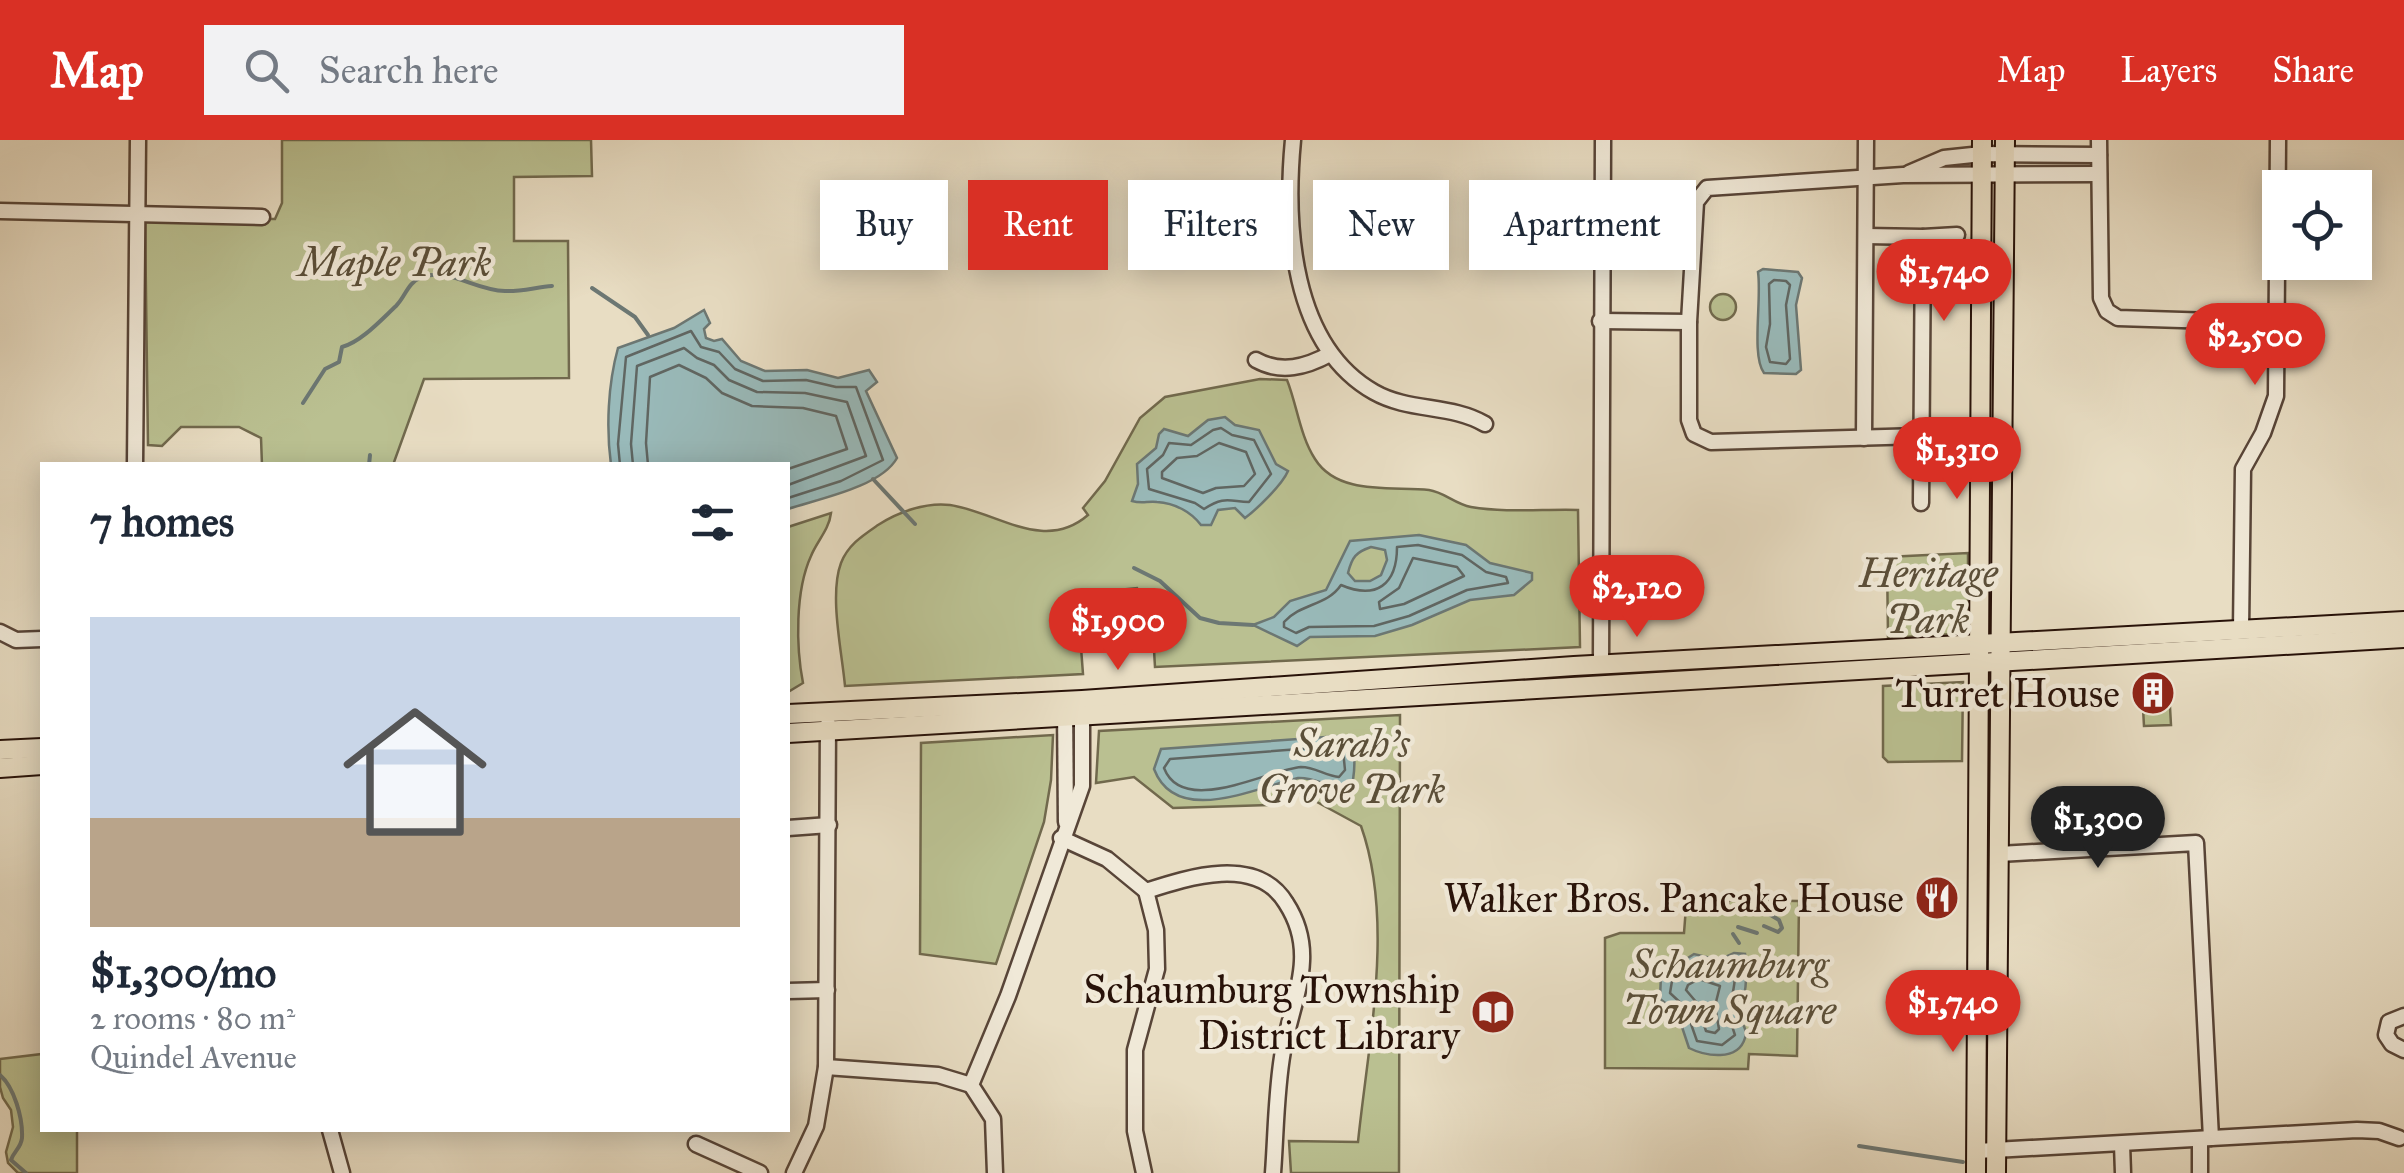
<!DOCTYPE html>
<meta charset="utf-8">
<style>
body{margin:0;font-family:"IM FELL Great Primer",serif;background:#f2f2f3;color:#1f2937;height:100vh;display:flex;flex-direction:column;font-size:38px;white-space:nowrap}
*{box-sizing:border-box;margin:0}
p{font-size:32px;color:#747a83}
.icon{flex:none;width:55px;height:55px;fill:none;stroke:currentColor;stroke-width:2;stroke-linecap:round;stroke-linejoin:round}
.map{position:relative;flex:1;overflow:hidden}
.drawer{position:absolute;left:40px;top:322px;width:750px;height:670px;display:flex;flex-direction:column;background:#fff;border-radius:0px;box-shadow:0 5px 25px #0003}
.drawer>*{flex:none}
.top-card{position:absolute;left:820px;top:40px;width:950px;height:90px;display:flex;gap:20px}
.buttons{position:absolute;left:2262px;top:30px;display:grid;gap:20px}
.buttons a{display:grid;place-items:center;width:110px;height:110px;border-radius:0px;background:#fff;box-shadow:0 5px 25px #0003;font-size:50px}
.price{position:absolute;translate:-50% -85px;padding:0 22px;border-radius:35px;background:#d93025;color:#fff;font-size:32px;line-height:65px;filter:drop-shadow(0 2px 5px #0008)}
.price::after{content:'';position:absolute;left:50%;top:60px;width:30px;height:22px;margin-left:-15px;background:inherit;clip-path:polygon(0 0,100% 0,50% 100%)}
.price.current{background:#222;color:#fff}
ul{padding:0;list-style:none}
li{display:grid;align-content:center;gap:20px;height:530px;padding:0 50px}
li+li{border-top:2px solid #e0e1e3}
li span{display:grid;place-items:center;height:310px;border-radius:0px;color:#555}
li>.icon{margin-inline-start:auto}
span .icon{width:180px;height:180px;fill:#fffc;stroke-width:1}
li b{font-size:42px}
h2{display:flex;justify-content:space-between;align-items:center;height:120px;padding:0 50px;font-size:42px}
.pill{padding:0 35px;border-radius:0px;background:#fff;box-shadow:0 5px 25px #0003;font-size:35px;line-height:90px}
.pill.current{background:#d93025;color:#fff}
header{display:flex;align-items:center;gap:60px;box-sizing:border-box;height:140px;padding:0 50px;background:#d93025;color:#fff}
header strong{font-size:48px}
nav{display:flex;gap:55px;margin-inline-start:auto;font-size:35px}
.search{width:700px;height:90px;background:#f2f2f3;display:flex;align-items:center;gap:25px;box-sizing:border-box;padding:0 35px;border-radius:0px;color:#747a83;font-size:38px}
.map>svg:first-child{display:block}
</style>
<header>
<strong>Map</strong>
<div class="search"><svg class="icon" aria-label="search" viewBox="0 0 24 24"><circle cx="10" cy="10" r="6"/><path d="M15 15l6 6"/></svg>Search here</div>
<nav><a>Map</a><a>Layers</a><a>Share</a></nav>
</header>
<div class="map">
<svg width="2404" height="1033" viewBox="0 0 2404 1033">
<rect width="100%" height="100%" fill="#e8ddc3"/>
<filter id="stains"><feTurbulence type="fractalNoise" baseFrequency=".002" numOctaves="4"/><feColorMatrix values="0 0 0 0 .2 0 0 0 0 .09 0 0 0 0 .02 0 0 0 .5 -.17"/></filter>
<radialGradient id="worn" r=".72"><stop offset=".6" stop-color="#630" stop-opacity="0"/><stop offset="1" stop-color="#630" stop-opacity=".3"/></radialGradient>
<g fill="#bac091" stroke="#71694d" stroke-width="2.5">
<path d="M282,0H591L592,36L514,37V101H568L569,238L424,239L393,325H262L261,298L239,287H181L162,306L148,305L145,78L275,79L282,63Z"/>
<circle cx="1723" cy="167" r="13"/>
<path d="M1260,239L1287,240C1297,265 1300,296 1315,319C1338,356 1393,346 1429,350C1444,352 1455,364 1471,367C1507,373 1542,369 1578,370L1580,507L1155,527L1152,476L1137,448L1077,454L1083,534L845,546C842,512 829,455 841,423C848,405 862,396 878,385C898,372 926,362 950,365C997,372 1044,413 1088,375L1083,368L1105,341L1140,278L1165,257Z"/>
<path d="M831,373C829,390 817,401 811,416C795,451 796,507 803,543L788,552V387Z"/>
<path d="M1968,413V481L1962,491L1953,494L1888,498L1887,417Z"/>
<path d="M1963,542L1962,621L1888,622L1883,617V546Z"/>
<path d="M2170,567L2171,585L2144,586L2143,568Z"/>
<path d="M1400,575L1399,1033H1291L1289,1001L1358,1002C1368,903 1395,782 1361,686L1293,649L1283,651L1269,665L1173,668L1134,637L1096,643L1099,591Z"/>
<path d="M1053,595L1051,640L1044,682L996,824L920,814L921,603Z"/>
<path d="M1729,760L1799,761L1797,916L1749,914L1748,929L1605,928V798L1620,793H1684L1686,767H1728Z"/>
<path d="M42,914V990H77V1033H18L8,1023L6,1012L13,987L11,970L3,958L0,947V919Z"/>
</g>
<g fill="#99baba" stroke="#6c7773" stroke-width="2.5" fill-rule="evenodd">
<path d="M1763,129L1798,132L1802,138L1796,165L1801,230L1796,234L1764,233C1751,216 1762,158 1758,132Z"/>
<path d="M704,170L710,183L704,189L706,198L714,201L722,199L741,221L765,231L807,230L838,238L869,230L877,242L866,251L897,318C881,347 818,359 788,369V325H611C606,288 608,244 618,208L674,188Z"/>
<path d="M1225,277L1235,285L1259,290L1276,324L1288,331C1282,345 1257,369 1245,378L1235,368L1218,370L1211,385H1201C1191,372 1175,363 1157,362C1147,361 1142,364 1132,361L1138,344L1137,324L1156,308L1159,294L1164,289L1188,296L1208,280Z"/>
<path d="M1419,395L1466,405L1490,423L1532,433V440L1514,455L1470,460L1412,485L1375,496L1310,497L1297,506L1253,485L1274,477L1290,461L1326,450L1350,401ZM1371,407L1385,410L1387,420L1381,435L1370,441H1355L1348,433C1352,417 1356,412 1371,407Z"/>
<path d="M1340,596L1349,598C1356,611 1355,627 1353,640L1342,648C1327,646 1313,637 1298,638C1255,648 1176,687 1154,629L1161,609Z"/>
<path d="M1734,813L1745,814C1745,825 1748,843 1744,854C1740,866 1739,854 1737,868C1737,880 1749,887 1745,898C1738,922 1705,916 1689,908L1677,872L1660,859L1661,835L1694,814L1719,820Z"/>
</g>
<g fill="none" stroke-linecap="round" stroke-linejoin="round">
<g stroke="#606662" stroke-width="2.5">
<path d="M1774,140L1786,141L1790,145L1786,165L1790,219L1786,224L1770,222L1766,207L1770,184L1769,144Z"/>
<path d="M1221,288L1232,295L1254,300L1271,334L1249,362C1228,361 1224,356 1204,369L1195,363L1149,349L1147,329L1163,315L1169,303L1191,305L1213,290Z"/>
<path d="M1219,303L1246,312L1255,334L1244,346L1216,348L1203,353L1162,338V332L1177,318L1197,316Z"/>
<path d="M620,325L618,304L626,217L691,191L701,207L719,212L735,229L763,241L806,240L836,247H856L883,320L841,341L788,358"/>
<path d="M633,325L631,304L637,226L684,208L697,218L714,225L729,240L757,252L805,253L847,262L866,316L788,345"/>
<path d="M648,325L646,303L650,237L679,225L706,238L722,253L752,266L803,268L836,276L847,309L788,329"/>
<path d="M1418,405L1462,415L1486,432L1506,437L1508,443L1467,450L1409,476L1374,486L1309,487L1296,493L1284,487V482C1301,463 1327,466 1341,445C1376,460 1397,445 1397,407Z"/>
<path d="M1413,418L1457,427L1464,436L1404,464L1380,469L1379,462L1399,448Z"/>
<path d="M1339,606L1343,610L1345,630L1339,637C1326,636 1315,627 1301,627C1267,630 1183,677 1164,628L1170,619Z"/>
<path d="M1695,826L1719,830L1731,827L1735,830C1736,860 1723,862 1735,895L1722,905L1697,901L1685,867L1670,853L1672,841Z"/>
<path d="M1699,839L1720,846L1715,866L1719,889L1715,893L1706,891L1697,863L1686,850L1688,845Z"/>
</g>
<g stroke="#6c7773" stroke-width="4">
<path d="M592,148L635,177L648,195"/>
<path d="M303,263L325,229L339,222L342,207C361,202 381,180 396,166C406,156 407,143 422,137C451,128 474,150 505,151C520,152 537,147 552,146"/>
<path d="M369,325L370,315"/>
<path d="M873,339L915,384"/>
<path d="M1134,428L1160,441L1200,478L1219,483L1253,485"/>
<path d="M1764,786L1778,792L1782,788L1779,780L1769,774"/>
<path d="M1738,787L1757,793"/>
<path d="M1733,794L1739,803"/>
<path d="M0,935C14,947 23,978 22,998C21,1008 14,1011 11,1020L26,1033"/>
<path d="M1859,1006L1963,1022"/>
</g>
<defs>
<g id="minor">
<path d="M1293,0C1285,84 1291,205 1374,252C1409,272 1451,264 1485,284"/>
<path d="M2099,0L2101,158L2107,171L2118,178L2277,183"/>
<path d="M1909,33L1944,18L1982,14L2099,15"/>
<path d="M0,71L262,77"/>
<path d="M1866,96L1923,97L1921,363"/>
<path d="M1923,97L1957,95"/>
<path d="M1600,181L1689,182"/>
<path d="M1256,220C1281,234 1306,227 1330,214"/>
<path d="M1921,296L1711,302L1694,294L1689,280V182L1696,62L1707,48L1903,35L2099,34"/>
<path d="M1864,298L1866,0"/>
<path d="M135,325L138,0"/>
<path d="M2241,490L2243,329L2263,293L2276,256L2278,0"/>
<path d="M0,492L16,500L42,499"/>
<path d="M1601,525L1603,0"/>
<path d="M1065,568L1066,682"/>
<path d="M788,688L829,685"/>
<path d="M1061,698L1107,719L1146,751C1189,737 1257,715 1286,763C1297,780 1303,800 1302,821C1301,850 1288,882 1283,911C1276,950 1276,993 1273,1033"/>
<path d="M1999,714L2196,703L2211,998"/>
<path d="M788,851L827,850"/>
<path d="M2404,876L2389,882L2386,895L2392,904L2404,910"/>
<path d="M826,927L938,935L971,945"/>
<path d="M330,990L342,1033"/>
<path d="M2200,999V1033"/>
<path d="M696,1004L760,1033"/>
<path d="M2122,1004L2123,1033"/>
<path d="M1977,1011L2357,990L2379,991L2399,998"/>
<path d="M794,1033L816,986L826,927L828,584"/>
<path d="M995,1033L993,979L971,945L1008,856L1082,646V565"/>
<path d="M1144,1033L1135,991V910L1157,829L1156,790L1146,751"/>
</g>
<g id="major">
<path d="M788,574L1082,560L1574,526L2404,481"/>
<path d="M788,593L2404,498"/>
<path d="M0,610L42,608"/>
<path d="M0,628L42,625"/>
<path d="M1976,1033L1982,0"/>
<path d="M1996,1033L2005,0"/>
</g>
</defs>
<use href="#minor" stroke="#584538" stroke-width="19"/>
<use href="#major" stroke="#281209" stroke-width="22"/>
<use href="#minor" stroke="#f0e9d8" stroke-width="14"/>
<use href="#major" stroke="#e8ddc3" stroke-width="18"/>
</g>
<defs>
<symbol id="building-disc" viewBox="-11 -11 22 22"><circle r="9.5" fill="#8f2418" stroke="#f0e9d8"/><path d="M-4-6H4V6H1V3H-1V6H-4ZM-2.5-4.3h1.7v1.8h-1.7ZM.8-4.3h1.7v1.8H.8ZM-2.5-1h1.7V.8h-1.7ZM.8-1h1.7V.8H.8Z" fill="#fff"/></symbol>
<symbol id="restaurant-disc" viewBox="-11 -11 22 22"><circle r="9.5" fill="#8f2418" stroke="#f0e9d8"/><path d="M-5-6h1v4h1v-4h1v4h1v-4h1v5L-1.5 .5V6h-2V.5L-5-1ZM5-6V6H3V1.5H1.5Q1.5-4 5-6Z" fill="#fff"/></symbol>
<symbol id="library-disc" viewBox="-11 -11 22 22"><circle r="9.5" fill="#8f2418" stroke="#f0e9d8"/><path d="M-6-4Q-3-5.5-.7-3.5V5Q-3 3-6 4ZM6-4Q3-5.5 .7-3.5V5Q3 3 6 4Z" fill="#fff"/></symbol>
</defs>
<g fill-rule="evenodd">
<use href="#building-disc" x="2128" y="528" width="50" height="50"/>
<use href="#restaurant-disc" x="1912" y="733" width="50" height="50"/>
<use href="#library-disc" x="1468" y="847" width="50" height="50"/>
</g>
<g text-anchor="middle" stroke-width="9" stroke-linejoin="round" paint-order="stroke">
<g font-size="40" font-style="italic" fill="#5b4f39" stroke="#f0e9d8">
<text x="395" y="136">Maple Park</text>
<text x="1928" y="447">Heritage<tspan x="1928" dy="46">Park</tspan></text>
<text x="1352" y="617">Sarah's<tspan x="1352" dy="46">Grove Park</tspan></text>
<text x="1729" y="838">Schaumburg<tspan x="1729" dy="46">Town Square</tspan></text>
</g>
<g font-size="40" fill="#281209" stroke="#f0e9d8" text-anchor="end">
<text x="2120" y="567">Turret House</text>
<text x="1904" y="772">Walker Bros. Pancake House</text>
<text x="1460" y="863">Schaumburg Township<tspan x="1460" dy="46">District Library</tspan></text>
</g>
</g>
<rect width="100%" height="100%" filter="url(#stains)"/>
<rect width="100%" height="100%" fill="url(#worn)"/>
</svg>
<div class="buttons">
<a><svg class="icon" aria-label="locate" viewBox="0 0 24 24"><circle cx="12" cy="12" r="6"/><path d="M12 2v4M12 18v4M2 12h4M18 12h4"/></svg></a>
</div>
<b class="price" style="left:1944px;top:184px">$1,740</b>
<b class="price" style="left:2255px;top:248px">$2,500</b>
<b class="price" style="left:1957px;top:362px">$1,310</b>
<b class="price" style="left:1637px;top:500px">$2,120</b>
<b class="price" style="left:1118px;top:533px">$1,900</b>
<b class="price current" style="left:2098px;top:731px">$1,300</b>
<b class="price" style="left:1953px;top:915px">$1,740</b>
<div class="top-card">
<a class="pill">Buy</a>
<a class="pill current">Rent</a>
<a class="pill">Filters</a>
<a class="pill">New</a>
<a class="pill">Apartment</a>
</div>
<section class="drawer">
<h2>7 homes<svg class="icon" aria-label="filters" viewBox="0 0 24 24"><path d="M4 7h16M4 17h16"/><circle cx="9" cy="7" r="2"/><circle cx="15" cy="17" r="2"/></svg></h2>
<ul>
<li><span style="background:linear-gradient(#c9d6e8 65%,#b9a48a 0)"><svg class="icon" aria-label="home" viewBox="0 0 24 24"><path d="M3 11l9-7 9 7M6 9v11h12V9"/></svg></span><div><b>$1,300/mo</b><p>2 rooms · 80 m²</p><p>Quindel Avenue</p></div></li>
</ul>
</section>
</div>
